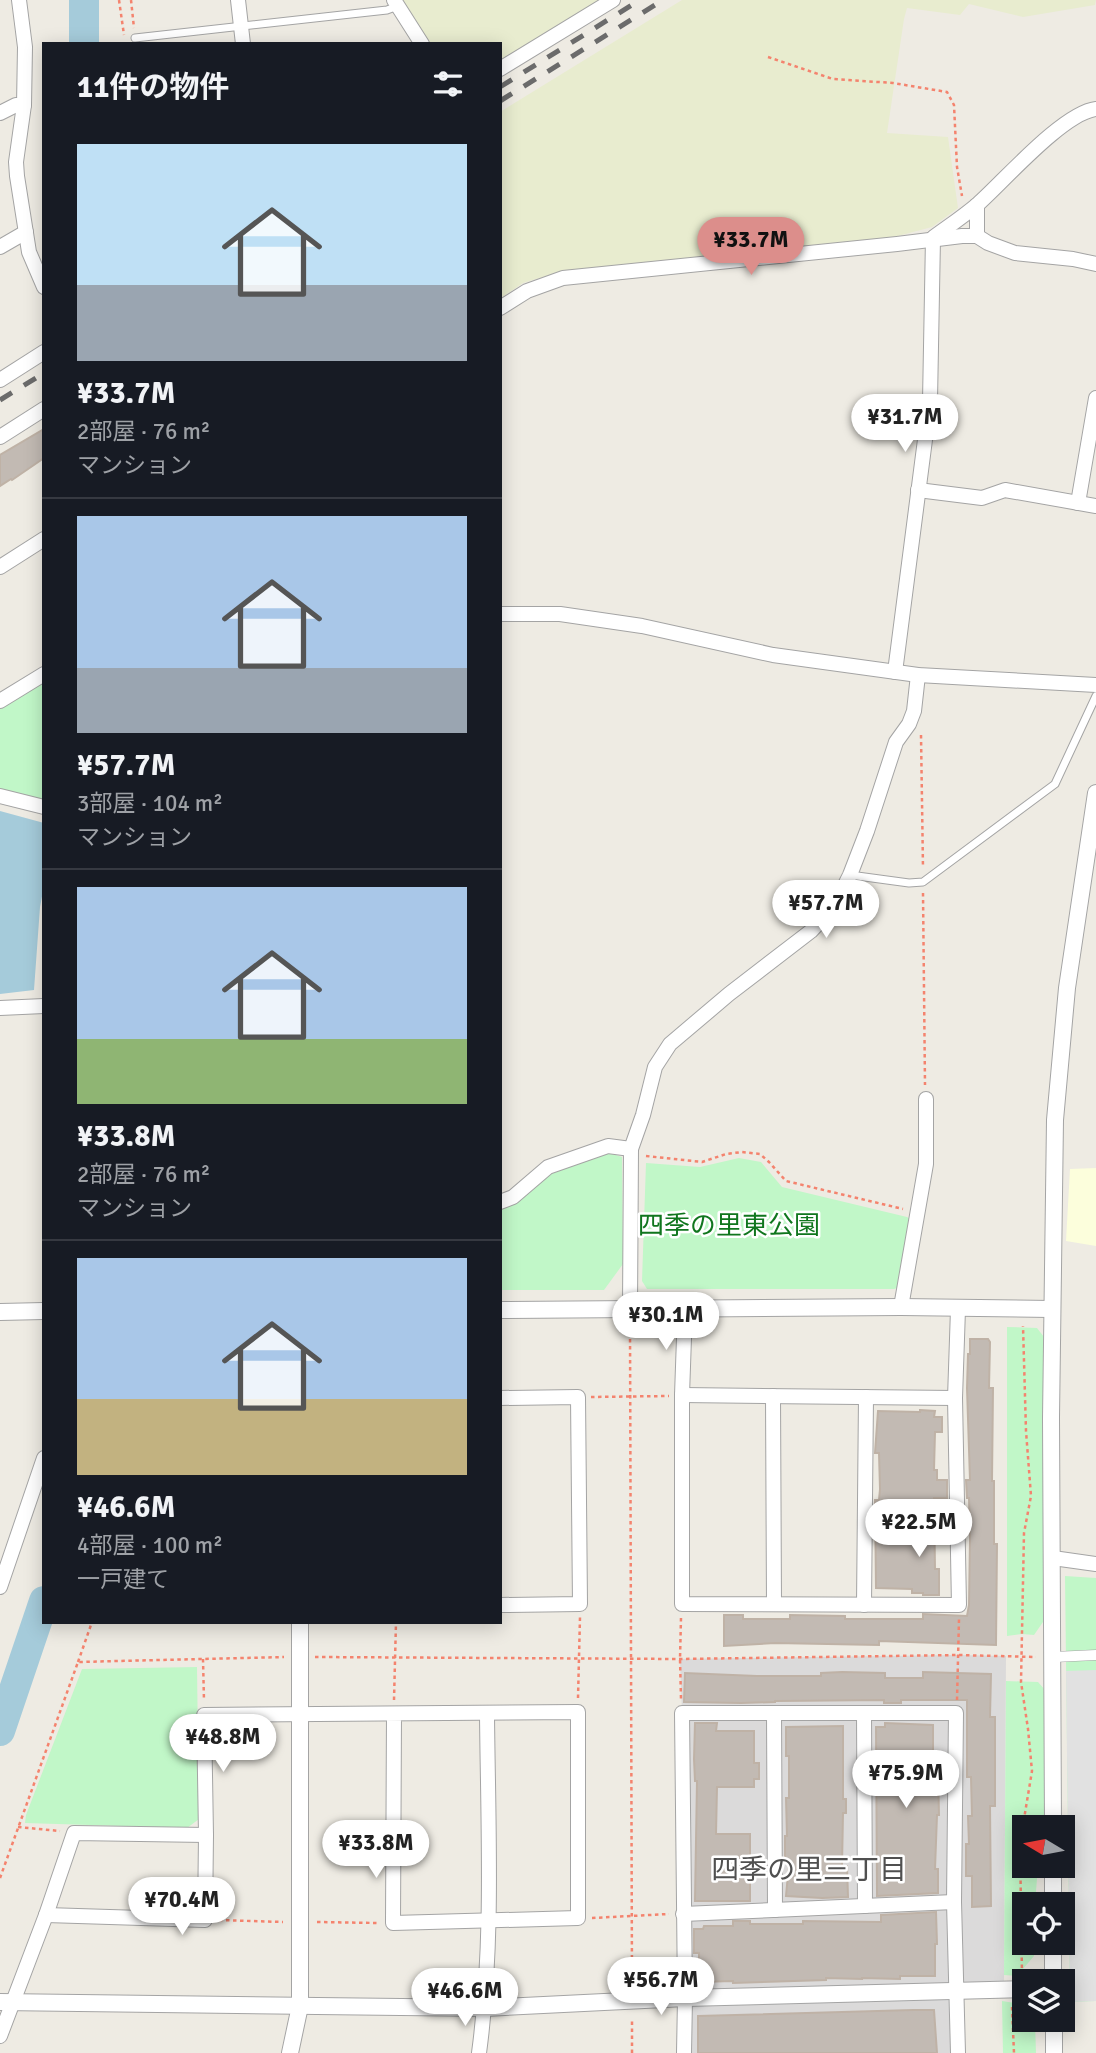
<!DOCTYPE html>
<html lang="ja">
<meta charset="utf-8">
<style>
body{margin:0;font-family:Signika,"Noto Sans JP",sans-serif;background:#242831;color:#f1f3f6;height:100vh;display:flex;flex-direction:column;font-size:26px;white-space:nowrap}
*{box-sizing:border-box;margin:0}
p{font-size:23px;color:#9ea1a6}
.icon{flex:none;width:38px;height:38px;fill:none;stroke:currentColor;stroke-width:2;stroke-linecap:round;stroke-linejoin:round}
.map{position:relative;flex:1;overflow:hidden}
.side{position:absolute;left:42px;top:42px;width:460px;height:1582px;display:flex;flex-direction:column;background:#171b24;border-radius:0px;box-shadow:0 4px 18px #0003}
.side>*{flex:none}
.needle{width:46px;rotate:280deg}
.buttons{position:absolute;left:1012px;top:1815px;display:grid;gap:14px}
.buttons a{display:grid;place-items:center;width:63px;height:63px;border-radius:0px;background:#171b24;box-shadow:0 4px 18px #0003;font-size:35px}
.price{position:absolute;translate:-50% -60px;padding:0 16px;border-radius:24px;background:#fff;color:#222;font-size:23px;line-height:46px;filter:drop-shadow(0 2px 4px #0008)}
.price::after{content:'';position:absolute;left:50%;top:42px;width:21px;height:16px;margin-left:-10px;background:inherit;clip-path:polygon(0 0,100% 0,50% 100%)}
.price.selected{background:#dc8e8b;color:#111}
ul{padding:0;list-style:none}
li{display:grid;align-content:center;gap:14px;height:371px;padding:0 35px}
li+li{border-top:2px solid #363941}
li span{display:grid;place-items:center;height:217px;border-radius:0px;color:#555}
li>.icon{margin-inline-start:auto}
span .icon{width:126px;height:126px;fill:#fffc;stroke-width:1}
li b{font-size:30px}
h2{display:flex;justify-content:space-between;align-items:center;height:84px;padding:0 35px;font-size:30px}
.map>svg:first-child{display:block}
</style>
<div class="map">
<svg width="1096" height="2053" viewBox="0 0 1096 2053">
<rect width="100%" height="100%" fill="#eeebe3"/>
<path fill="#dbdada" d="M958,1655L1006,1656L1004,1989L955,1990L958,2053H684L682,1713L680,1659Z"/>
<path fill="#fcfedc" d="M1096,1168V1246L1066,1241L1070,1169Z"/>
<g fill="#e8eccf">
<path d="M402,0H603L501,64L500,44H430Z"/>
<path d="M682,0H1096L1095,5L1023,17L969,4L960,15L907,8L904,19L887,133L948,137L958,208L932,227L894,237L562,271L523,283L501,298L500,112Z"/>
</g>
<g fill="#c1f7c8">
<path d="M44,680V801L0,791V707Z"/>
<path d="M607,1152L622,1157L623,1264L604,1290H501V1208L520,1200L551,1173Z"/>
<path d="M739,1158L761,1162L782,1187L907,1217L913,1221L900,1287L894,1289H647L642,1281L646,1163L700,1167Z"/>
<path d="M1007,1327L1037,1328L1044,1337L1043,1622L1034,1635L1022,1634L1007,1636Z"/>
<path d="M1065,1576L1096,1578V2001L1070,2002Z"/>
<path d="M197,1667L199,1819L187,1828L25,1823L26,1815L82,1669Z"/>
<path d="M1006,1681L1038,1682L1046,1691V1804L1043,1827H1024V1866H1038L1035,1904H1024V1942L1034,1943V1956L1017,1976L1004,1975Z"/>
<path d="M1002,2001L1021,2004L1024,2007V2020L1035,2021L1036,2053H1003Z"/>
</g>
<path fill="#e1e1e1" d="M1096,1670V2001L1070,2002L1066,1671Z"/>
<path fill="#a5cbda" d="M0,811L44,823V886L40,907L34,990L0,994Z"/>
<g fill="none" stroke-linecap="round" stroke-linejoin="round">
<g stroke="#a5cbda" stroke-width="30">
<path d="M84,44V0"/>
<path d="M0,1731L44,1601"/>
</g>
</g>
<g fill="#c2bab3" stroke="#bfb2a6" stroke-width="2">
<path d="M44,429V458L12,480L11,479L0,486V455Z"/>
<path d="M970,1339H988L990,1342L989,1388H993L992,1481H994V1544H997L996,1645L879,1641V1645L775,1643L724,1646V1615H743V1619H790V1615L845,1616V1619H923V1614L967,1616L969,1605L970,1539L969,1498H967L966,1480H970L967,1388L968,1354H970Z"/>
<path d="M920,1410L935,1411L934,1417H942V1432H935L934,1470H937V1480H947V1498H934L935,1569H939V1595H923V1593H912V1589L876,1588L875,1500H879L880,1489L879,1453H875L878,1411L920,1412Z"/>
<path d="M842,1672L885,1673V1678H923V1672L991,1674L990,1717H995V1806H990L991,1906L972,1907V1876H966V1844H969L968,1816H972L971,1777H967V1700H901V1703H884V1700L775,1701V1702L741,1703L684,1702L685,1673L757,1676H821V1673Z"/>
<path d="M695,1723H717L716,1731H754V1763H759V1779H754V1787H717L716,1834H750V1901H695L697,1781H695L694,1759Z"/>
<path d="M885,1723L933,1725V1772H938L939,1815H937L935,1869H938V1893L877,1896L876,1727H885Z"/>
<path d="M843,1726V1799H846V1813H843L842,1866H847L848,1897L822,1898L786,1896L789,1863H785V1836H787L786,1798H789V1756H786V1727Z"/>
<path d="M936,1912L937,1944H935V1976H900V1979L862,1978V1979L826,1978V1980L733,1983V1981L699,1982V1953H694V1929H703L704,1926H733V1921H750V1924H803V1921L881,1922V1915Z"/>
<path d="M913,2010H934L937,2053H698V2016Z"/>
</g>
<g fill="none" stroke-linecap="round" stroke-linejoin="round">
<defs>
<g id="service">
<path d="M135,38L387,10L398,6"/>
<path d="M850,875L909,883L923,882L1055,784L1096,696"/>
</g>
<path id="pedestrian" d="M1054,1657L1096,1655"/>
<g id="minor">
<path d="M19,0L25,47L24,105L16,162L17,176L29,252L44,287"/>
<path d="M238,0L243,44"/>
<path d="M394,0L422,44"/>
<path d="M500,69L613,0"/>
<path d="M0,113L16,105H24"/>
<path d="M977,236V205"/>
<path d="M934,237C949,226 964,216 978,204C1004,181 1063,113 1096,109"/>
<path d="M0,247L26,232"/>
<path d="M500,308L527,291L563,278L897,244L962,236H977L988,243L1015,253L1073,259L1096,264"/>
<path d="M0,380L44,352"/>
<path d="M0,437L44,409"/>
<path d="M918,490L982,498L1005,490L1096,506"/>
<path d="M1078,503L1096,398"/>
<path d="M0,567L44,539"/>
<path d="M500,614H560L642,626L773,655L918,675L1096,685"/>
<path d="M895,672L930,401L933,238"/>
<path d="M0,701L44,674"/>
<path d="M0,796L44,807"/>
<path d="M0,1008L44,1006"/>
<path d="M500,1202L513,1197L548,1167L608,1146L631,1149"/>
<path d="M901,1307L926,1164V1099"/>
<path d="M630,1308L631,1149L643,1115L655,1067L670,1044L729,994L811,931L835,905L850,875L867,831L896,742L909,724L914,711L918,675"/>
<path d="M685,1309L682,1395V1604L959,1605L955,1398L958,1309"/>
<path d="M682,1395L955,1398"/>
<path d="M773,1396L774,1604"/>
<path d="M500,1398L578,1397L580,1604L500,1605"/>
<path d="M1053,1558L1096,1564"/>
<path d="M0,1587L44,1458"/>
<path d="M864,1605L866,1397"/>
<path d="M774,1713L775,1910"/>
<path d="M864,1713L865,1906"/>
<path d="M683,1914L954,1902"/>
<path d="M46,1915L205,1920L206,1835L204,1715L578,1712V1918L393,1923L394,1714"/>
<path d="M0,2036L46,1915L74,1833L206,1835"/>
<path d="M479,2053C494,1941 488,1827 487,1714"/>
<path d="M684,2053L685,1998L682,1713H956L954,1902L958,2053"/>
</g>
<g id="tertiary">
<path d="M500,1310L901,1307L1051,1309"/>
<path d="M0,1312L44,1311"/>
<path d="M1053,1827L1051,1418L1055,1120L1067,988L1096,793"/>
<path d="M1053,1904V1866"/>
<path d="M1053,1981V1942"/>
<path d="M0,2002L485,2008L685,1998L1024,1989"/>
<path d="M1054,2020V2053"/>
<path d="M290,2053L300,2006V1622"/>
</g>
</defs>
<use href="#service" stroke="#a4a4a4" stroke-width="9"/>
<use href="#pedestrian" stroke="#a4a4a4" stroke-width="11"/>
<use href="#minor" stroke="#a4a4a4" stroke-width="16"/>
<use href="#tertiary" stroke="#a4a4a4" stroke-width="18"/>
<g stroke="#f4836e" stroke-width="2.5" stroke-dasharray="3.5 3.5" stroke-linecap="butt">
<path d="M119,0L124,35"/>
<path d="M131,0L134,28"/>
<path d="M768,57L833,79L893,83L947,92L954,105L957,167L962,196"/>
<path d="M921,735L923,868"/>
<path d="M923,893L925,1085"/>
<path d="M646,1156L702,1162L726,1154L742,1152L760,1154L769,1162L786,1181L903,1209"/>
<path d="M630,1325L632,1983"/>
<path d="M591,1397L669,1396"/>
<path d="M681,1618L680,1659L681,1699"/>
<path d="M315,1657L680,1659L958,1655L1036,1657"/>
<path d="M203,1659L204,1701"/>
<path d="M78,1662L92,1622"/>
<path d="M578,1698L580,1617"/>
<path d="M394,1700L396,1622"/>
<path d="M957,1700L959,1619"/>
<path d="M18,1827L60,1831"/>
<path d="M0,1878L78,1662L284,1657"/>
<path d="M592,1918L669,1914"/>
<path d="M219,1920L283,1922"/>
<path d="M317,1922L377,1923"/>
<path d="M1022,1975L1020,1843L1032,1771L1028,1729L1021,1682L1024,1533L1031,1496L1026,1431L1023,1326"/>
<path d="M1012,2007L1014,2053"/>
<path d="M632,2053V2018"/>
</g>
<use href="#service" stroke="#fff" stroke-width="7"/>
<use href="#pedestrian" stroke="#fff" stroke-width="10"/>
<use href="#minor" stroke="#fff" stroke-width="14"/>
<use href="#tertiary" stroke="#fff" stroke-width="16"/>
<g stroke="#6b6b6b" stroke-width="5" stroke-dasharray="14 14" stroke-linecap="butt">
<path d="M500,87L640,0"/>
<path d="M500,101L663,0"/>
<path d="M0,400L44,373"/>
</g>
</g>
<g text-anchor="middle" stroke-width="5" stroke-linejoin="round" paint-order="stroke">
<g font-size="26" fill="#10761e" stroke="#fff">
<text x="729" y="1234">四季の里東公園</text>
</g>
<g font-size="28" fill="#505050" stroke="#fff">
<text x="809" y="1879">四季の里三丁目</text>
</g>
</g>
</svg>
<div class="buttons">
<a><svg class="needle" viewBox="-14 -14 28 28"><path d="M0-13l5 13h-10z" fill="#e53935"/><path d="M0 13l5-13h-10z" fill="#9ea1a6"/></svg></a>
<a><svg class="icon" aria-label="locate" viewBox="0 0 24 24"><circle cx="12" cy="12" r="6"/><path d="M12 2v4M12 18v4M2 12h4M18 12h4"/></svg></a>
<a><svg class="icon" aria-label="layers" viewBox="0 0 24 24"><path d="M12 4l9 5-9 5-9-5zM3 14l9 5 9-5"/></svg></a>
</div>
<b class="price selected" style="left:751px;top:277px">¥33.7M</b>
<b class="price" style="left:905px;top:454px">¥31.7M</b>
<b class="price" style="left:826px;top:940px">¥57.7M</b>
<b class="price" style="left:666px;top:1352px">¥30.1M</b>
<b class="price" style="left:919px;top:1559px">¥22.5M</b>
<b class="price" style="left:223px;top:1774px">¥48.8M</b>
<b class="price" style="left:906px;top:1810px">¥75.9M</b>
<b class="price" style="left:376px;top:1880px">¥33.8M</b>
<b class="price" style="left:182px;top:1937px">¥70.4M</b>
<b class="price" style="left:661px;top:2017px">¥56.7M</b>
<b class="price" style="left:465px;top:2028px">¥46.6M</b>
<section class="side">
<h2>11件の物件<svg class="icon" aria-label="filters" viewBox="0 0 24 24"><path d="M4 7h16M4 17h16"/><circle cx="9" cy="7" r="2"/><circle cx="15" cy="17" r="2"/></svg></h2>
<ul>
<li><span style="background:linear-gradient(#bfe0f5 65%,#9aa5b1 0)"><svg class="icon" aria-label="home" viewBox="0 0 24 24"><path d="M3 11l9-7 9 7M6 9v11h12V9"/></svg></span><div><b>¥33.7M</b><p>2部屋 · 76 m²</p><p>マンション</p></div></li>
<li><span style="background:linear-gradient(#a9c7e8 70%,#9aa5b1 0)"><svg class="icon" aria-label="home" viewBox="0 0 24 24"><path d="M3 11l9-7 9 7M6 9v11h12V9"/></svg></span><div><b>¥57.7M</b><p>3部屋 · 104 m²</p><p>マンション</p></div></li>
<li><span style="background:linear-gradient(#a9c7e8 70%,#8fb573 0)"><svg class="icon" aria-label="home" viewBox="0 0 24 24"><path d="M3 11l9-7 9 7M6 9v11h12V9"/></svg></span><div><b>¥33.8M</b><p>2部屋 · 76 m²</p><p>マンション</p></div></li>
<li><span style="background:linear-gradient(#a9c7e8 65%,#c2b280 0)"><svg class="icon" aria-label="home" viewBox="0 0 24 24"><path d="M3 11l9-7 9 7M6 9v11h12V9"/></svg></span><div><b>¥46.6M</b><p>4部屋 · 100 m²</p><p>一戸建て</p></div></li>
</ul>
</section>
</div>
